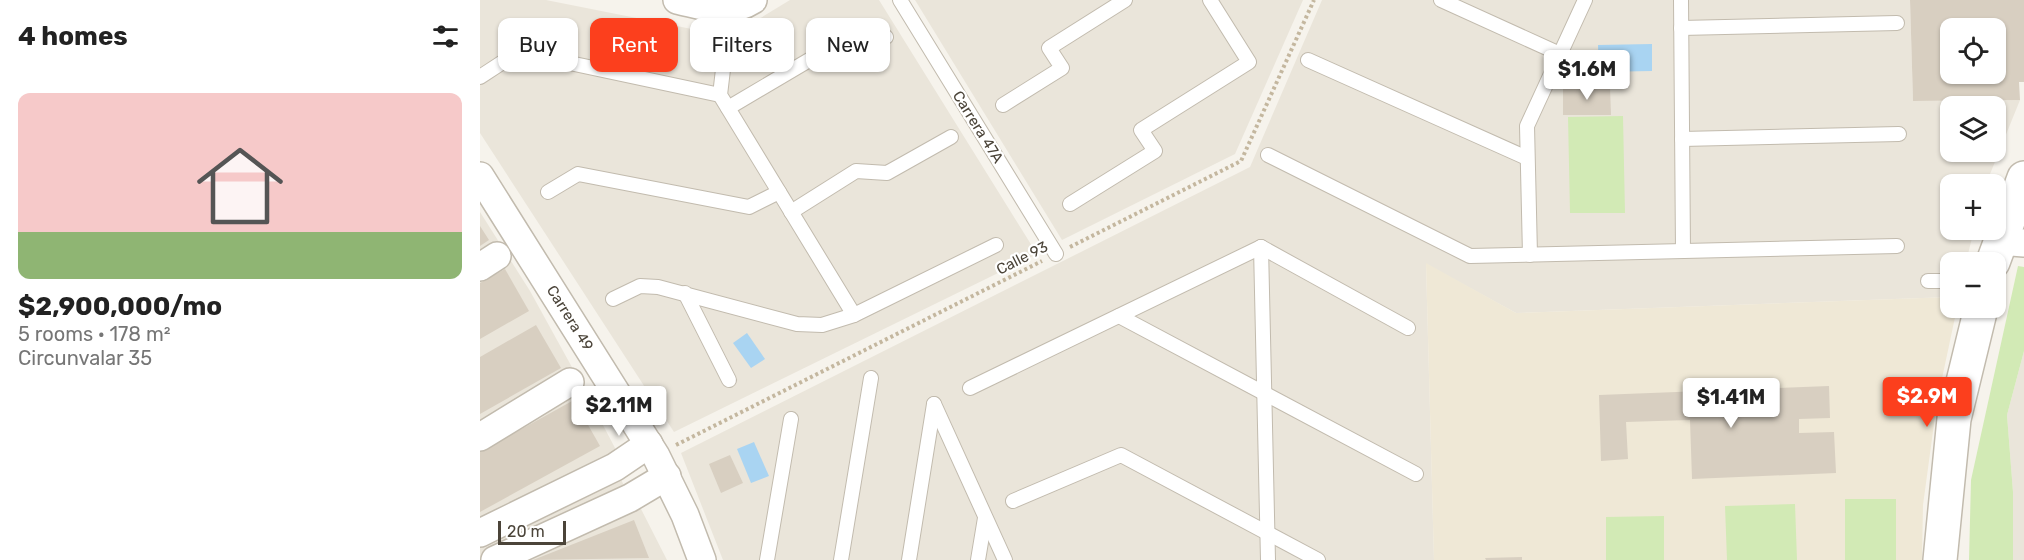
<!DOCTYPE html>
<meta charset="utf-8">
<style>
body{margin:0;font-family:Rubik,sans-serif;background:#f2f2f2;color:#222;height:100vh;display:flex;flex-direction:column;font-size:22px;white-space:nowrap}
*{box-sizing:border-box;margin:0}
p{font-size:20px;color:#767676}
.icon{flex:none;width:33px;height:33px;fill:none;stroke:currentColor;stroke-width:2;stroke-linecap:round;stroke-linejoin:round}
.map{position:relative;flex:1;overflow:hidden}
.drawer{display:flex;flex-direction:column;background:#fff;width:480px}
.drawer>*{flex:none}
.banner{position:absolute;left:18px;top:18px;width:570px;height:54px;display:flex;gap:12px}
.tools{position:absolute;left:1460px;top:18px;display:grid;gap:12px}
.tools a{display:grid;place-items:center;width:66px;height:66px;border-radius:12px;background:#fff;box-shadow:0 2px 4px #0004;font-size:30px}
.scale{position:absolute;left:18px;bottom:15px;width:68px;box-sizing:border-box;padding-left:6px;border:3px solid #4b4439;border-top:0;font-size:16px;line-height:21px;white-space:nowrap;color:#4b4439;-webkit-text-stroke:4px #fff;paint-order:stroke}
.price{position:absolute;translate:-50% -51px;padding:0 14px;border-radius:6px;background:#fff;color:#222;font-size:20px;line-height:39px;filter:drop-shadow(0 2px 3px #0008)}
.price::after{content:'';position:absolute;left:50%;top:36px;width:18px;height:14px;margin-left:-9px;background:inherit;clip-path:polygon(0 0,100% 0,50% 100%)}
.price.selected{background:#fc3f1d;color:#fff}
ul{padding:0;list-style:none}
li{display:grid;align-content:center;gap:12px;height:318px;padding:0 18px}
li+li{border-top:2px solid #e0e0e0}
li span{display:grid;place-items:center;height:186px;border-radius:12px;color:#555}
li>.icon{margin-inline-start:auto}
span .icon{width:108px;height:108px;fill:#fffc;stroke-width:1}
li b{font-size:26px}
h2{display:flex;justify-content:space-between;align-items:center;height:72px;padding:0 18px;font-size:26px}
.chip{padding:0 21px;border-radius:12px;background:#fff;box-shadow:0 2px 4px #0004;font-size:21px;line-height:54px}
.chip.selected{background:#fc3f1d;color:#fff}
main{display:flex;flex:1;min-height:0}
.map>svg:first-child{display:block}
</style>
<main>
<section class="drawer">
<h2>4 homes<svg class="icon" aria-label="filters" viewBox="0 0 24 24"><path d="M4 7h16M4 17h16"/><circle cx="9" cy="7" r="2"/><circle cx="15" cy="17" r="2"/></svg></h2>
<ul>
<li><span style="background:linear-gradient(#f6c9c9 75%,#8fb573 0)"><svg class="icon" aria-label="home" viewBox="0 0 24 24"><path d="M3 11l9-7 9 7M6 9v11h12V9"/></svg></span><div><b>$2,900,000/mo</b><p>5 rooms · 178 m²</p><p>Circunvalar 35</p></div></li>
</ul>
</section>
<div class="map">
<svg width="1544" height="560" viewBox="0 0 1544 560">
<rect width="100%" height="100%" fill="#f6f3ec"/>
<g fill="#eae5da" fill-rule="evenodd">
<path d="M0,0H66L267,40L274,22L310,0H399L557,254L194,432L0,133Z"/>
<path d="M435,0H823L755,154L582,240Z"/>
<path d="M842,0H1430L1433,101L1540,100L1506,184H1470V230H1494L1486,262H1470V297L1036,313L946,264L954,560H243L201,453L770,167ZM1470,106H1515V152H1470Z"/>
<path d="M0,212L50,291L104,389L135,448V467L150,498L160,507L187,560H0Z"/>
<path d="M1544,351V560H1533V492L1527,415Z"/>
</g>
<path fill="#efe8d6" d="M946,263L1036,313L1470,297V308H1477L1457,402L1443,505L1442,560H954Z"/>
<g fill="#d2eab5">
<path d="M1143,116L1145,213H1090L1088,117Z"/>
<path d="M1538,266L1544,267V351L1527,415L1533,492V560H1489L1491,480Z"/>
<rect x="1365" y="499" width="51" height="61"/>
<path d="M1315,504L1317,560H1247L1245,506Z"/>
<path d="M1184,516V560H1126V517Z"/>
</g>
<g fill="#a9d4f2">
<path d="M1172,44V71L1119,72L1118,45Z"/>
<path d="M267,333L285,359L271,368L253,343Z"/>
<path d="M274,442L289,476L271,483L257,449Z"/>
</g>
<g fill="#d8cfc1" fill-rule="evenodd">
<path d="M1430,0H1544V82H1539L1540,100L1433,101ZM1470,28H1515V74H1470Z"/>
<path d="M1083,87H1130L1131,115H1083Z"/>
<path d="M0,226L9,240L0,246Z"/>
<path d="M25,269L49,311L0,339V283Z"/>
<path d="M56,325L81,368L0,414V357Z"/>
<path d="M1349,386L1350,418L1319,419V433L1354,432L1356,473L1212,479L1210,420L1146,422L1148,459L1121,461L1119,395Z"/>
<path d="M94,400L120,446L0,512V452Z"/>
<path d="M250,455L263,483L241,493L229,464Z"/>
<path d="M154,520L169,558L53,560Z"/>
<path d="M1042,557V560H1006L1005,558Z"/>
</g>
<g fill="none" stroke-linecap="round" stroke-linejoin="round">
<defs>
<g id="service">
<path d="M420,0L576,254"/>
<path d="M961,0L1080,54"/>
<path d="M1201,0L1203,251"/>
<path d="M250,10L240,95L374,315"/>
<path d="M1201,28L1417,23"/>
<path d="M828,60L1047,158"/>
<path d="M0,77L38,52L240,95"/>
<path d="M523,105L582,68L569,48L645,0"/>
<path d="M248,108L336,56L376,55L406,37"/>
<path d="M1202,139L1419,134"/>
<path d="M788,155L990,256L1417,246"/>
<path d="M68,192L98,174L269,207L299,192"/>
<path d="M590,204L675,151L661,130L769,62L730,0"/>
<path d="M311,212L376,171L407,173L471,137"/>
<path d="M781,247L788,560"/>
<path d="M781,247L928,328"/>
<path d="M1050,255L1047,126L1105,0"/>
<path d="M1448,281H1470"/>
<path d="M205,293L249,380"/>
<path d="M133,299L160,286L178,287L317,324L342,325L374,315L516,245"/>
<path d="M639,316L936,474"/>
<path d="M490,388L781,247"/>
<path d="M454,404L525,560"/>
<path d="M533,501L641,455L838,560"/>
<path d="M287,560L311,419"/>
<path d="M361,560L391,378"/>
<path d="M429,560L454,404"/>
<path d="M498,560L505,518"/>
</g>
<g id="minor">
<path d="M197,0C224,6 248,16 273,0"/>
<path d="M0,176L176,456L205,515L222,560"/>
<path d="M1519,241L1544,243"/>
<path d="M0,267L17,256"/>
<path d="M0,437L90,382"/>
<path d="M0,533L135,467L169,444"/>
<path d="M15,560L150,498L187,476"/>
</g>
<g id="tertiary">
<path d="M1513,262L1544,178"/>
<path d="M1460,560L1474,419L1501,308"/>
</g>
</defs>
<use href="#service" stroke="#c2bbae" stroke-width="16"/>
<use href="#minor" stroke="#c2bbae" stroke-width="30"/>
<use href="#tertiary" stroke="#c2bbae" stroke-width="36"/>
<g stroke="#c4b79f" stroke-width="4" stroke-dasharray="3 3" stroke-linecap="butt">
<path d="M590,247L761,161L834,0"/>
<path d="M196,445L562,261"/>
</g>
<use href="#service" stroke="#fff" stroke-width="14"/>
<use href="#minor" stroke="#fff" stroke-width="27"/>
<use href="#tertiary" stroke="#fff" stroke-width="33"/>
</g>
<g text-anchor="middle" stroke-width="4.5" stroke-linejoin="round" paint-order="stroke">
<g font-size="15" fill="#4b4439" stroke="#fff">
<text transform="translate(498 127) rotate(58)" y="5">Carrera 47A</text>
<text transform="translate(542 258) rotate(-27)" y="5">Calle 93</text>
<text transform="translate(90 318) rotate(58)" y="5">Carrera 49</text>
</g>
</g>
</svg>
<div class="tools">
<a><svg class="icon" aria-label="locate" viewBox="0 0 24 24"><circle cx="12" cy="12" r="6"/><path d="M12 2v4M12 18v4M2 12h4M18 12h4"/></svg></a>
<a><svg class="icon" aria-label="layers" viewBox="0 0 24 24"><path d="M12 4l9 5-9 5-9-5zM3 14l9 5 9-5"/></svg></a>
<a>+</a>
<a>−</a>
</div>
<div class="scale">20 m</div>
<b class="price" style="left:1107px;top:101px">$1.6M</b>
<b class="price selected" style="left:1447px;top:428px">$2.9M</b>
<b class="price" style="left:1251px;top:429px">$1.41M</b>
<b class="price" style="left:139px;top:437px">$2.11M</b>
<div class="banner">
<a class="chip">Buy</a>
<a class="chip selected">Rent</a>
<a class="chip">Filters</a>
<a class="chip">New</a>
</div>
</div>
</main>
